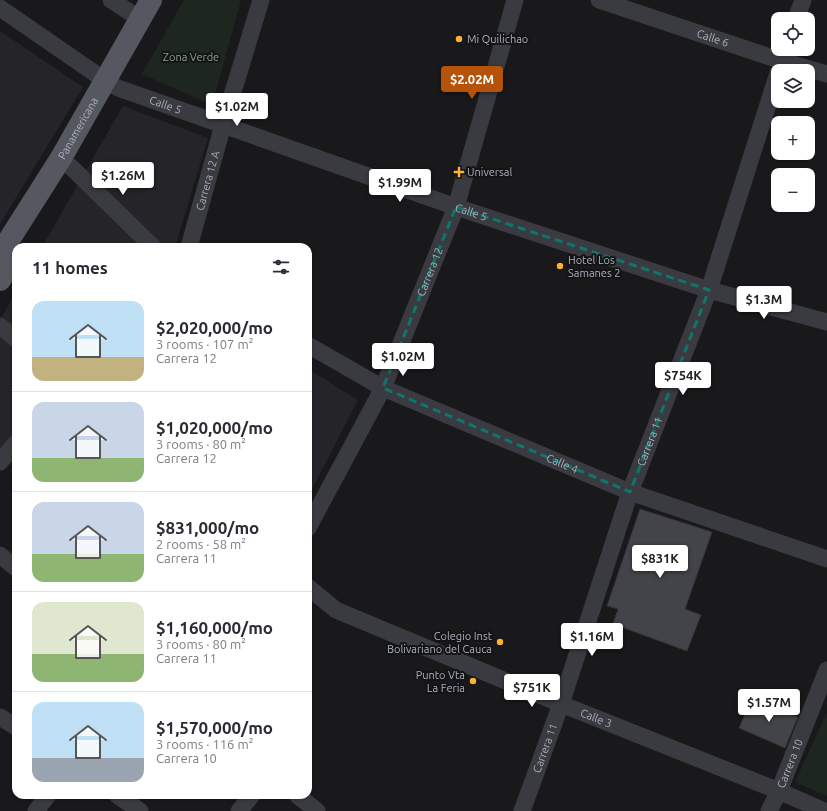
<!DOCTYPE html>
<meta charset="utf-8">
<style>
body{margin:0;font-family:Ubuntu,sans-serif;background:#f2f2f3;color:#2b2b33;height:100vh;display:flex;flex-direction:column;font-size:15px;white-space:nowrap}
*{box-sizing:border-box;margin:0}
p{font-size:13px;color:#7c7c81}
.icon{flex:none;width:22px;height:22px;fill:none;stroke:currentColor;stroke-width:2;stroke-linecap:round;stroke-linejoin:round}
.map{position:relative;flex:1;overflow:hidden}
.drawer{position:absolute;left:12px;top:243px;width:300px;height:556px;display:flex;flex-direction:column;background:#fff;border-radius:12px;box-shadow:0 1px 3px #0004}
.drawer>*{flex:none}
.fabs{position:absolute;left:771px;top:12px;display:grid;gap:8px}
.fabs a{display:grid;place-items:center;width:44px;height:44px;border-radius:8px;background:#fff;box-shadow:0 1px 3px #0004;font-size:20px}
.price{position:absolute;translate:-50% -34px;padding:0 9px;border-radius:4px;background:#fff;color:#222;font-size:13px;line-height:26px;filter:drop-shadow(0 1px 2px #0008)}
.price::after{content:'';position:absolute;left:50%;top:24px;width:12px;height:9px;margin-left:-6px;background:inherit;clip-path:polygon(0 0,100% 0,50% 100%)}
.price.on{background:#b45309;color:#fff}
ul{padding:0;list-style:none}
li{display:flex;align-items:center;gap:12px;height:100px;padding:0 20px}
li+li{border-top:1px solid #e1e1e2}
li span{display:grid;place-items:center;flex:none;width:112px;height:80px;border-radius:12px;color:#555}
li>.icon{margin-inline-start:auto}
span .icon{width:48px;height:48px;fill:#fffc;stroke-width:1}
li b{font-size:17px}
h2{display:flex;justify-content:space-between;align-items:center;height:48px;padding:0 20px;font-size:17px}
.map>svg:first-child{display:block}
</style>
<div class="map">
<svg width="827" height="811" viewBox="0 0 827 811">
<rect width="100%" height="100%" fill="#19191c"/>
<g fill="#252529">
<path d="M0,31L83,87L0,224Z"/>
<path d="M123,106L208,138L175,247H42Z"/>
<path d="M16,292V442L0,457V320Z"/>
<path d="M308,369L358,400L308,497Z"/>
</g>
<g fill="#1e271f">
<path d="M184,0H241L212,105L142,74Z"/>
<path d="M827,712V796L795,782Z"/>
</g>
<g fill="#434449" stroke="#333338">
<path d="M640,509L712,532L685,609L701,615L687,651L613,624L618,609L607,606Z"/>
<path d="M752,698L798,717L785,748L739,728Z"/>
</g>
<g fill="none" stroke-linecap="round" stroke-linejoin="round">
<g stroke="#3a3b41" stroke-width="17">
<path d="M111,0L140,19"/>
<path id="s1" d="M599,0L782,61L827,74"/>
<path id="s2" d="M0,8L106,81L118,88L456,207L709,290L827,322"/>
<path d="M796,19L803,0"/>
<path d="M71,167L153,247"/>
<path id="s3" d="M189,247L223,125L261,0"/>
<path d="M0,326L16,339"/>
<path id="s4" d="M308,345L383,388L630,492L827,559"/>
<path d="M0,462L16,443"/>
<path id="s5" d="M308,528L383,388L456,207L515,0"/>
<path d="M0,555L16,568"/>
<path id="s6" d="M308,587L336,610L561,704L779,791L824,811"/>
<path d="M0,717L16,727"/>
<path d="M117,795L140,811"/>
<path d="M297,795L317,811"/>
<path d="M36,811L48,795"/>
<path d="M239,811L252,795"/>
<path id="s7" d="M522,811L561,704L630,492L709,290L778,73"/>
<path id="s8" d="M769,811L779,791L827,670"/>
</g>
<g stroke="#555860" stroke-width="22">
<path id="s9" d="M0,254L61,158L151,0"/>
<path d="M0,280L16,255"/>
</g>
</g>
<path fill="none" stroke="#0f766e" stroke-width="3" stroke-dasharray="8 5" stroke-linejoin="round" d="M456,207L709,290L630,492L383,388Z"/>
<g fill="#feb12e" stroke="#141417" stroke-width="1.5">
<circle cx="459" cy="39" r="4"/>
<path d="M457 166h4v4h4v4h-4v4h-4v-4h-4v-4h4z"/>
<circle cx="560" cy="266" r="4"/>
<circle cx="500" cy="642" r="4"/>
<circle cx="473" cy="681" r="4"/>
</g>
<g text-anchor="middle" stroke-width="4" stroke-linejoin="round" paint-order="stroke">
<g font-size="11" fill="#abb1bc" stroke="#141417">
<text dy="4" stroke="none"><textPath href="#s1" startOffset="120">Calle 6</textPath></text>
<text dy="4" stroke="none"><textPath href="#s2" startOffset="193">Calle 5</textPath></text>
<text dy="4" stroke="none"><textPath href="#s9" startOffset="148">Panamericana</textPath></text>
<text dy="4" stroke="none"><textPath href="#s3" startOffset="69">Carrera 12 A</textPath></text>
<text dy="4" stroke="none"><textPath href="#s2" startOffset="517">Calle 5</textPath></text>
<text dy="4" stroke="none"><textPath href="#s5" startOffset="284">Carrera 12</textPath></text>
<text dy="4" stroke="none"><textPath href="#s7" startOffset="391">Carrera 11</textPath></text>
<text dy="4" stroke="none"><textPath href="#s4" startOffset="281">Calle 4</textPath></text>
<text dy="4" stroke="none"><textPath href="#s6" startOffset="318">Calle 3</textPath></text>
<text dy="4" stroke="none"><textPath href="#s7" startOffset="67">Carrera 11</textPath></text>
<text dy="4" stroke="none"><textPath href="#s8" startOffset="52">Carrera 10</textPath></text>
</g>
<g font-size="11" fill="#abb1bc" stroke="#141417" text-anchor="start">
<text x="467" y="43">Mi Quilichao</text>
<text x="467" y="176">Universal</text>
<text x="568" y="264">Hotel Los<tspan x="568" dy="13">Samanes 2</tspan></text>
<text x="492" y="640" text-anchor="end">Colegio Inst<tspan x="492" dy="13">Bolivariano del Cauca</tspan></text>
<text x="465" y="679" text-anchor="end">Punto Vta<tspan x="465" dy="13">La Feria</tspan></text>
</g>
<g font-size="11" fill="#81a882" stroke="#141417">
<text x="191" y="61">Zona Verde</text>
</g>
</g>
</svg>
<div class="fabs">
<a><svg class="icon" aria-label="locate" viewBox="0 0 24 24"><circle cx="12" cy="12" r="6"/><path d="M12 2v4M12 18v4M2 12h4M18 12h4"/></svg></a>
<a><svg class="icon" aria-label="layers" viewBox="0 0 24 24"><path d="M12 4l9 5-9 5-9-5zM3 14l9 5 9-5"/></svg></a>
<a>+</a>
<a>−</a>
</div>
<b class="price on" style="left:472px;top:100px">$2.02M</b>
<b class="price" style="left:237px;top:127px">$1.02M</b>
<b class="price" style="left:123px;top:196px">$1.26M</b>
<b class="price" style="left:400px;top:203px">$1.99M</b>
<b class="price" style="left:764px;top:320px">$1.3M</b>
<b class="price" style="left:403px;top:377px">$1.02M</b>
<b class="price" style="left:683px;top:396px">$754K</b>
<b class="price" style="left:660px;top:579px">$831K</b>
<b class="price" style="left:592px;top:657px">$1.16M</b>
<b class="price" style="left:532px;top:708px">$751K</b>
<b class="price" style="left:769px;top:723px">$1.57M</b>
<section class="drawer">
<h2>11 homes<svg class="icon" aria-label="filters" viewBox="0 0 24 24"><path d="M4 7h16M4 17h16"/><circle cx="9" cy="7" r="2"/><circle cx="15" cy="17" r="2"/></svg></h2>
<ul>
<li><span style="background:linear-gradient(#bfe0f5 70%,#c2b280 0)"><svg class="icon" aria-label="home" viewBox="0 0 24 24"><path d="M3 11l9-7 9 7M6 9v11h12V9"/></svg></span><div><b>$2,020,000/mo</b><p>3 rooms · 107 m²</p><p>Carrera 12</p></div></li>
<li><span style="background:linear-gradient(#c9d6e8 70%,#8fb573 0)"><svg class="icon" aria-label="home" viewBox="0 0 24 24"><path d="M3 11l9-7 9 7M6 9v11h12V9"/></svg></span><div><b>$1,020,000/mo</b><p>3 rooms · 80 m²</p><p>Carrera 12</p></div></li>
<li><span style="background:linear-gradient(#c9d6e8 65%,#8fb573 0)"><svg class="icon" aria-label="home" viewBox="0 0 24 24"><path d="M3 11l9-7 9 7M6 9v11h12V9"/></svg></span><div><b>$831,000/mo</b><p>2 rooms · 58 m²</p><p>Carrera 11</p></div></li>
<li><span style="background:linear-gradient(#dfe7d0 65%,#8fb573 0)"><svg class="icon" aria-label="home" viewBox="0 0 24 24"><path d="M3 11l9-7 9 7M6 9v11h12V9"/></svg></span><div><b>$1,160,000/mo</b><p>3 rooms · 80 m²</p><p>Carrera 11</p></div></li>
<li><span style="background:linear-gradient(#bfe0f5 70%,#9aa5b1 0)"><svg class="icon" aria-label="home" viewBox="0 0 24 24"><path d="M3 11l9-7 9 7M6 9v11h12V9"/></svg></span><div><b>$1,570,000/mo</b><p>3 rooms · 116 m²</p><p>Carrera 10</p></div></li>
</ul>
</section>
</div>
